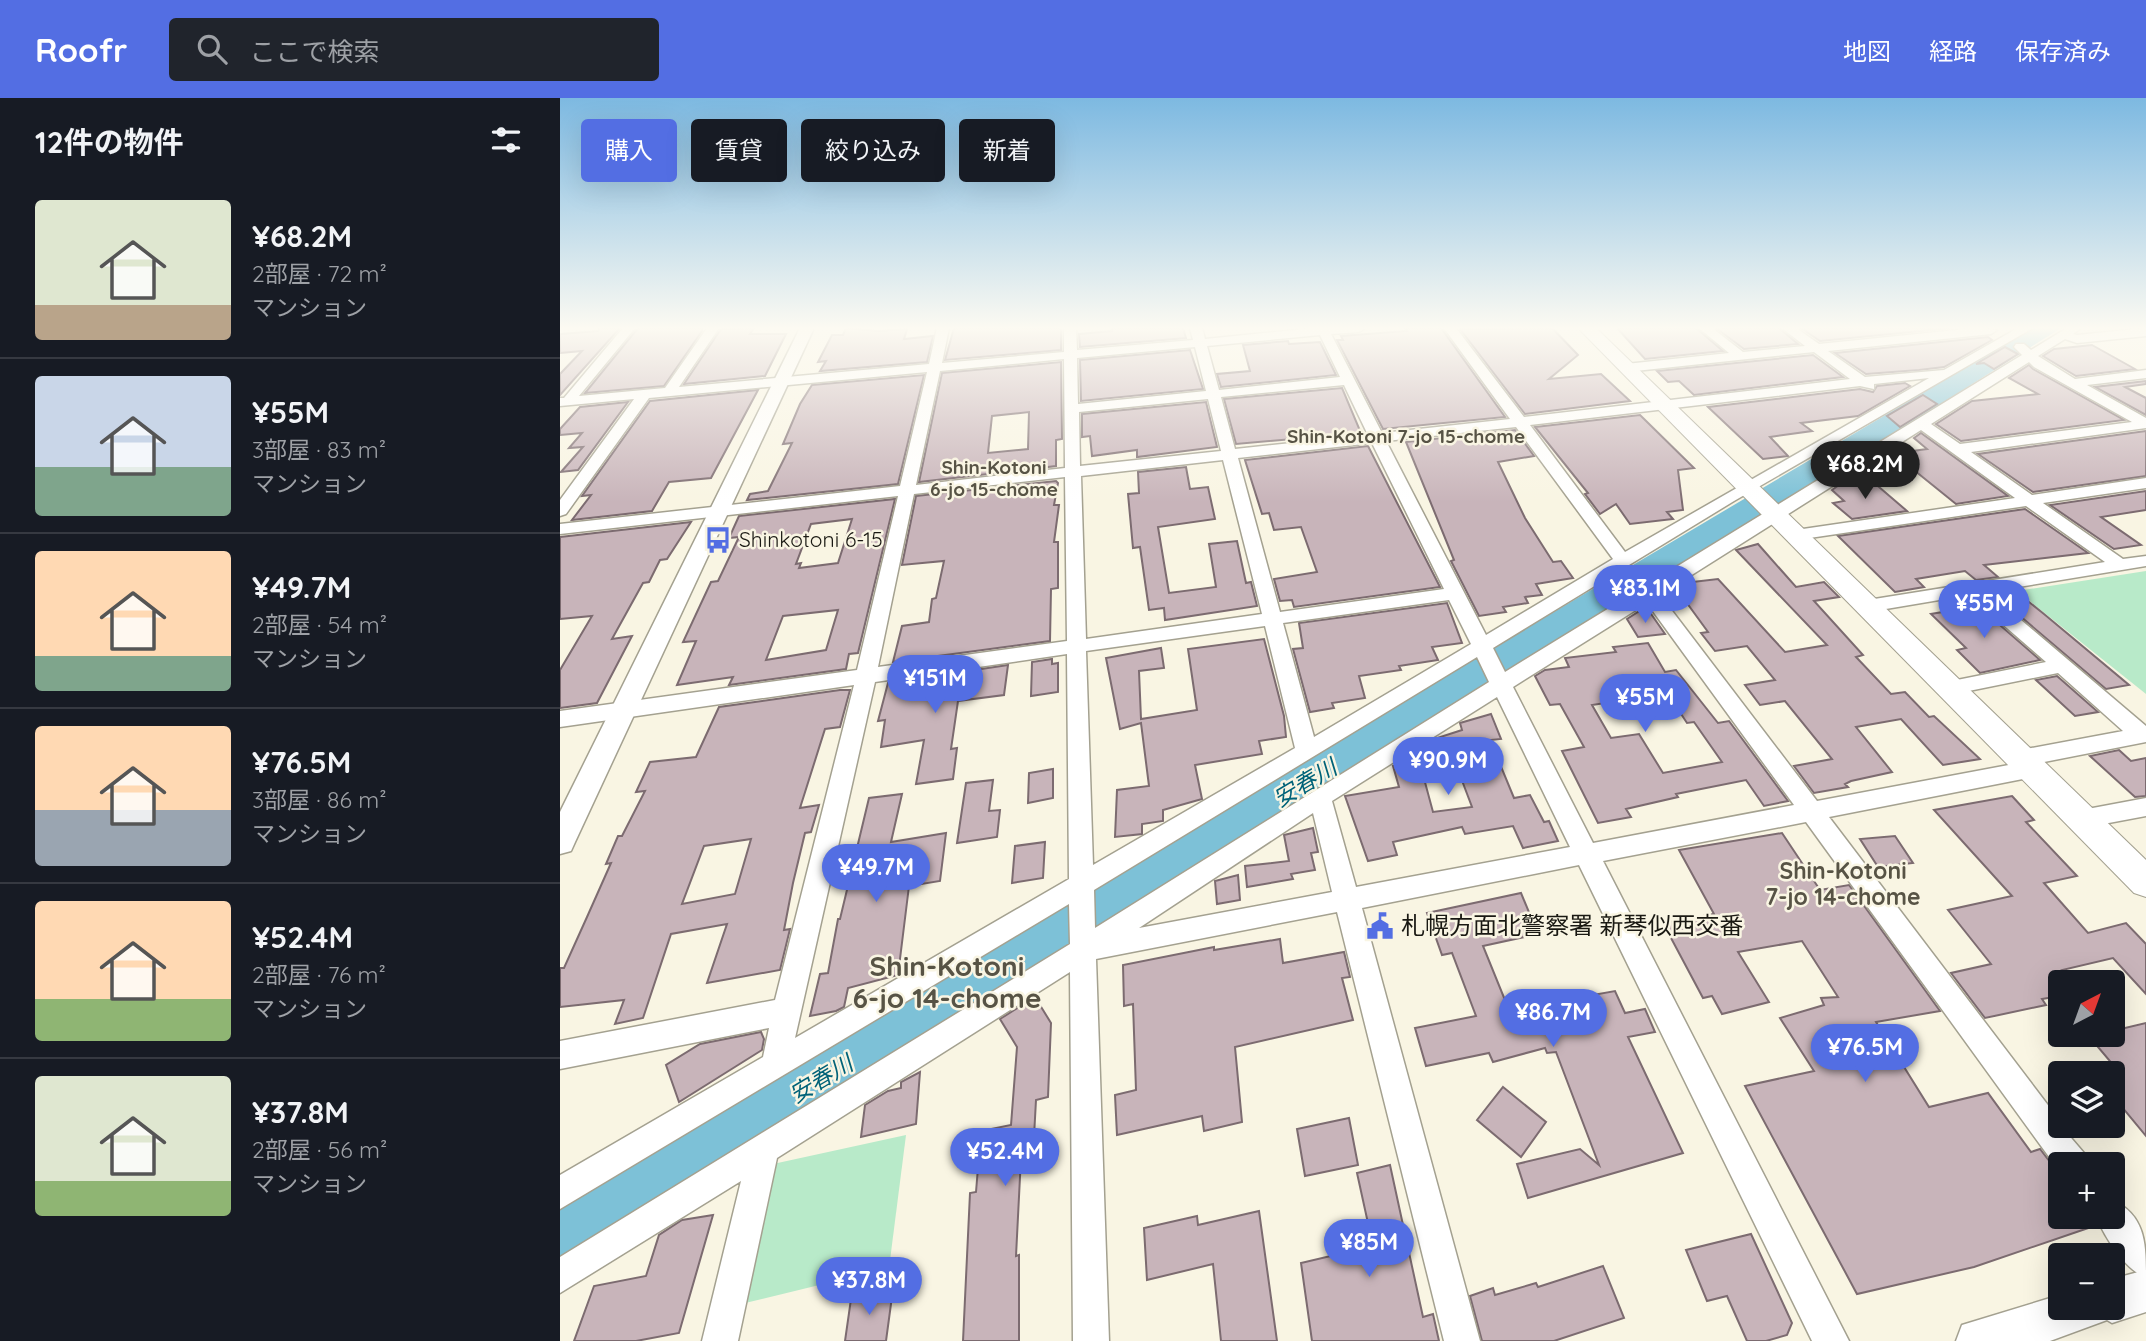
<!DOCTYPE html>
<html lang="ja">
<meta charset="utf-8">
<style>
body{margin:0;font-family:Quicksand,"Noto Sans JP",sans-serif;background:#20242c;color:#f1f3f6;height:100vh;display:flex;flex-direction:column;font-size:26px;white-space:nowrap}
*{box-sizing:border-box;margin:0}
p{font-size:23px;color:#9ea1a6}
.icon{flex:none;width:38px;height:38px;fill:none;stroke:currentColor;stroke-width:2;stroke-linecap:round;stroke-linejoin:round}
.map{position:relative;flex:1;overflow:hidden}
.details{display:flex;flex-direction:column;background:#171b24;width:560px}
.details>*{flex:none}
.top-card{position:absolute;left:21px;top:21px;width:665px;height:63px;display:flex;gap:14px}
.needle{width:46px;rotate:41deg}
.fabs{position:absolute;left:1488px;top:872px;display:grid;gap:14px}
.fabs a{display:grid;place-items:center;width:77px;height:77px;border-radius:7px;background:#171b24;box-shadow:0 7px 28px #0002;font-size:35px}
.price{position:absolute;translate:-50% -60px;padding:0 16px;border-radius:24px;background:#536ee3;color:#fff;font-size:23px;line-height:46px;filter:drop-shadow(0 2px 4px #0008)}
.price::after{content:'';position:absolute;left:50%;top:42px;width:21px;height:16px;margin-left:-10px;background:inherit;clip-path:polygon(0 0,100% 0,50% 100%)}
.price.current{background:#222;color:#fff}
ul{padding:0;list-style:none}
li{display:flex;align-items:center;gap:21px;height:175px;padding:0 35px}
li+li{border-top:2px solid #363941}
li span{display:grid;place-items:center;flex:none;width:196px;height:140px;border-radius:7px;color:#555}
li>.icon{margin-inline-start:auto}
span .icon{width:84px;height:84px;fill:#fffc;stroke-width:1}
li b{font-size:30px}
h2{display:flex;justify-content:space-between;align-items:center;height:84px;padding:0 35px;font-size:30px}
.chip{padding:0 24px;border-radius:7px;background:#171b24;box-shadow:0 7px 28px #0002;font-size:24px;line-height:63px}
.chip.current{background:#536ee3;color:#fff}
header{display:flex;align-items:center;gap:42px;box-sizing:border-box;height:98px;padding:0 35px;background:#536ee3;color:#fff}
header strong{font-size:33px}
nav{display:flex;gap:38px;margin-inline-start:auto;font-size:24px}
.search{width:490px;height:63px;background:#20242c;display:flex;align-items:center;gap:18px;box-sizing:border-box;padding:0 24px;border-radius:7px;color:#9ea1a6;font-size:26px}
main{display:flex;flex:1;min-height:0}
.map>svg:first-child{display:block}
</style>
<header>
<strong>Roofr</strong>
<div class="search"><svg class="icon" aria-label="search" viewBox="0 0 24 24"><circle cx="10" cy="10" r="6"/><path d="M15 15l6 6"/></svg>ここで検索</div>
<nav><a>地図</a><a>経路</a><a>保存済み</a></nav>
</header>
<main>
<section class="details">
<h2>12件の物件<svg class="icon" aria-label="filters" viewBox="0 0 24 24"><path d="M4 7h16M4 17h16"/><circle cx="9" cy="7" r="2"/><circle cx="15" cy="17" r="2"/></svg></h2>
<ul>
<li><span style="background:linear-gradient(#dfe7d0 75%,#b9a48a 0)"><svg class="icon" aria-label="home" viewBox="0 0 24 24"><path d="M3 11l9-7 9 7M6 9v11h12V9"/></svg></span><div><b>¥68.2M</b><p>2部屋 · 72 m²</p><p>マンション</p></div></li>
<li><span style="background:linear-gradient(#c9d6e8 65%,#7fa58c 0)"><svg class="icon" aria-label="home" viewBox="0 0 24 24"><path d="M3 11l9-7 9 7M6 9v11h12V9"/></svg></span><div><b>¥55M</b><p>3部屋 · 83 m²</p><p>マンション</p></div></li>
<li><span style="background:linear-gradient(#ffd9b3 75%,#7fa58c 0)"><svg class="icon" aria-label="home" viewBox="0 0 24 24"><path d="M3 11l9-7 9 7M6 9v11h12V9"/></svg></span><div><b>¥49.7M</b><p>2部屋 · 54 m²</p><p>マンション</p></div></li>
<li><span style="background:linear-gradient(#ffd9b3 60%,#9aa5b1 0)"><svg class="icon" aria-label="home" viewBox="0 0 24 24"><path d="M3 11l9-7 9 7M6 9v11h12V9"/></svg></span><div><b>¥76.5M</b><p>3部屋 · 86 m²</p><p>マンション</p></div></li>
<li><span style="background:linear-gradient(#ffd9b3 70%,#8fb573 0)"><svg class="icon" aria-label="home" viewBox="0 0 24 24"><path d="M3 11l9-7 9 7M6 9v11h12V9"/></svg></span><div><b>¥52.4M</b><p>2部屋 · 76 m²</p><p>マンション</p></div></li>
<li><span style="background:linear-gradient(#dfe7d0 75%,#8fb573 0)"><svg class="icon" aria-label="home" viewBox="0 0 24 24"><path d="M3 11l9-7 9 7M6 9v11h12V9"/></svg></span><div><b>¥37.8M</b><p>2部屋 · 56 m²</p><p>マンション</p></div></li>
</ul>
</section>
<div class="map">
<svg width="1586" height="1243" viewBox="0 0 1586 1243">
<rect width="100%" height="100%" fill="#f9f5e3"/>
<g fill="#b8eac9">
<path d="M1586,473V596L1457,493Z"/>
<path d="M346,1037L329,1170L181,1206L213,1066Z"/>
</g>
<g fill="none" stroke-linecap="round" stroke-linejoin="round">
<path fill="#7dc1d7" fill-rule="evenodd" d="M1472,230H1501L23,1164L0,1174V1104Z"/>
</g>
<g fill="#c8b4ba" stroke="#7c6b70" stroke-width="2" fill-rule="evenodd">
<path d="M40,230H60L0,297V276L22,253L0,255V236L38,233Z"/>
<path d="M78,230H142V233L104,288L25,295Z"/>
<path d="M194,230L190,236H226L205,278L124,286L161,231Z"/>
<path d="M286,230L318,233L347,231L344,241L373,238L367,264L260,273L266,263L258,264L272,237H283Z"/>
<path d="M394,230H501V252L385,262Z"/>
<path d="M552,230H623L626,240L520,249L519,236L552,233Z"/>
<path d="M845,230H881L945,319L823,331L777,242H783L781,238L847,233Z"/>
<path d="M992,230L1018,257L989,281L1041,276L1070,303L965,316L900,231Z"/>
<path d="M1057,230H1136L1163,253L1085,261Z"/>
<path d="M1156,230H1219L1238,246L1184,251Z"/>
<path d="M1241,230H1391L1260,243Z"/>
<path d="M1428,239L1432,242L1384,269L1359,272L1306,276L1275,255Z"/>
<path d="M728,243L729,246L760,244L776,277L661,289L657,276L690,273L683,247Z"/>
<path d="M1532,247L1575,271L1516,278L1483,258L1494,251Z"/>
<path d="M1445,249L1458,256L1434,271L1424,265L1416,266Z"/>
<path d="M630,252L643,291L521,303L520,262Z"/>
<path d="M1253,257L1283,279L1134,297L1119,283L1108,284L1097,273Z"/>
<path d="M501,264L502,341L496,342V368L359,384L382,275ZM469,314L468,351L428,355L432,318Z"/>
<path d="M1469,267L1473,271L1564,322L1401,343L1376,326L1412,303L1478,296L1449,280Z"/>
<path d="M364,277L338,386L187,402L190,396L208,393L232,345L223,346L240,306L252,287Z"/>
<path d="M1586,283V286L1565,289L1586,300V317L1535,289Z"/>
<path d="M1345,285L1350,288L1298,318L1241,325L1252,333L1210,339L1228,358L1203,361L1148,309L1300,291L1313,294L1317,288Z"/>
<path d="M782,290L801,335L676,346L664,301Z"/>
<path d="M198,292L151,380L109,384L92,413L12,422L31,397L22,398L90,303Z"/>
<path d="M1363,297L1377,306L1340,329L1327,318Z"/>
<path d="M68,304L18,372L1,374L23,349L9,350L22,335L0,337V331L20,309Z"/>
<path d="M646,304L657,349L577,359V352L532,358L530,338L522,339V316Z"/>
<path d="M1080,317L1134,370L1118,372L1123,412L1107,414L1113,421L1070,426L1056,406L1040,416L1025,396L1028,395L975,329Z"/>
<path d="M955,332L974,358L938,364L965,420L993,464L1001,463L1013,480L976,486L982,497L965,499L968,505L943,509L946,514L919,518L891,463L894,462L846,344Z"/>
<path d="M1586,333V378L1473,394L1418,356Z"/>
<path d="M1361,335L1448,398L1396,406L1344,364H1350L1338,355L1367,351L1354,340Z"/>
<path d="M808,348L880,489L734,509L732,502L720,503L714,481L757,474L741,429L714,432L709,415L702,416L685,362Z"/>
<path d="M626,369L630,391L648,389L655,421L598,429L609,495L656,489L649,446L677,443L686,485L691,484L697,508L605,522L604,510L589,512L580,449L573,450L568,396L579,395L578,374Z"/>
<path d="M496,383L498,385L494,407H499L494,444H498V490L491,491L490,543L333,564L342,528L369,524L372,501L376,500L384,463L342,467L356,398Z"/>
<path d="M1312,383L1347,413L1292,421L1273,405L1284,403L1272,392L1279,387Z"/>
<path d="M1586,393V412L1541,419L1581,447L1554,451L1490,407Z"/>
<path d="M335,401L298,555L289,556L286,571L169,587L173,579L117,587L136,543L123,544L151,484L158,483L179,439L169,440L179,418ZM292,421L278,465L239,470L241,465L236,466L251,426ZM278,512L266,552L206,562L223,518Z"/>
<path d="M1465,411L1528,455L1424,467L1438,479L1416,482L1405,473L1356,481L1364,489L1335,494L1278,438Z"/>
<path d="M131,424L107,461L100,462L89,484L83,485L52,541L72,538L37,605L0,610V572L32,518L0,521V439Z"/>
<path d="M1198,446L1236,489L1264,484L1279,499L1254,503L1303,557L1296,559L1331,596L1345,594L1369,619L1374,618L1420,661L1383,667L1341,621L1296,629L1332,674L1291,683L1285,686L1288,689L1254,695L1234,668L1272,661L1225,603L1200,607L1185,587L1215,582L1187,548L1155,553L1141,535L1148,534L1116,490L1124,485L1158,481L1225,554L1267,547L1176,452Z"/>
<path d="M1454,492L1484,516L1569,587L1546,591L1434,496Z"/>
<path d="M887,505L902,545L872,549L878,562L839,568L841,572L799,578L805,600L772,605L774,610L750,614L733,551L743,550L739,525Z"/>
<path d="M1418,508L1480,562L1420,575L1397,552L1406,550L1371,516Z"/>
<path d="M1089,513L1105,536L1078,539L1067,521L1078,514Z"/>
<path d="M704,541L724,618L726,639L699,643L702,656L635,667L642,701L603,712V723L582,726V736L555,739L557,692L589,688L581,625L560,631L546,560L601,550L604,570L579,573L581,621L637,612L628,551Z"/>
<path d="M1088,545L1105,574L1116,572L1158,625L1169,623L1228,703L1204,708L1186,682L1116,696L1118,699L1066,711L1071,719L1038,725L1002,653L1024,649L1000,606L990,607L975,578L985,572L1009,569L1005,560L1056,554L1053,549ZM1106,593L1127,625L1134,624L1162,664L1103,675L1079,636L1051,640L1032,607L1052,604L1051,601Z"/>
<path d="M492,561V566L498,565V594L471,598L472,564Z"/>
<path d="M448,567L444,597L398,603L391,651L397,650L393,681L356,686L364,642L321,649L325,622L318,623L328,585Z"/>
<path d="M1497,578L1538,614L1515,618L1476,582Z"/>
<path d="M280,592H290L280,629L265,631L240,710L259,707L251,734L245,735L233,785L224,832L230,831L220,872L147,885L167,826L111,836L83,920L55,926L64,902L0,909V870H4L27,819L51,765L46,766L58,738H62L85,693L76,694L90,664L136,659L159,609ZM191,741L175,796L122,806L144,748Z"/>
<path d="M931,616L941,641L930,642L954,700L970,697L984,724L989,723L998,743L963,750L953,728L905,736L902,729L833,744L837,757L808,763L785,698L839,689L833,668L859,662L873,714L912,709L898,672L869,676L861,655L883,652L877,640L902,632L900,625Z"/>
<path d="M1559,652L1571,663L1586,660V698L1575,699L1530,658Z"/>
<path d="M493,671V700L468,705L469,675Z"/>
<path d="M433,682L429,713L440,712L437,739L397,745L406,685Z"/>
<path d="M342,696L331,744L386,735L380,783L349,788L338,877L288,890L284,909L276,913L250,918L260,876L268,875L278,821H280L309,700Z"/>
<path d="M1452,698L1474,722L1466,724L1517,778L1484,785L1528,835L1566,825L1586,846V896L1553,860L1502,872L1512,884H1500V898L1482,901L1486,907L1425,920L1391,875L1431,866L1388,812L1452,798L1374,712Z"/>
<path d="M753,730L758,754L751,755L755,772L731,776L733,781L687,789L685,768L729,763L724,737Z"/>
<path d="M1222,735L1260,792L1289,787L1380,913L1316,924L1369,1009L1428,995L1471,1054L1480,1051L1500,1077V1118H1534L1537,1127L1414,1169L1297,1196L1185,988L1254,973L1220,920L1264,907L1261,900L1278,899L1242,843L1178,854L1209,904L1162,916L1152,898L1143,900L1103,825L1154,816L1119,752Z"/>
<path d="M1335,738L1353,765L1318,769L1300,741Z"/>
<path d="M485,744L483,780L452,785L455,748Z"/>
<path d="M678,777L680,802L657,806L655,783Z"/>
<path d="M961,795L978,836L923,848L949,912L1055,893L1065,915L1085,911L1095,934L1068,939L1123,1055L968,1100L957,1066L1020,1051L1039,1067L996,954L987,955L985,950L933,964L929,955L866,968L855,930L916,918L892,855L882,857L867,815Z"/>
<path d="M720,841L723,865L784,854L790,879L782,880L793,922L675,949L682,1024L644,1033L642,1018L557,1037L555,997L576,992L573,906L564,908L563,867L654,849V852Z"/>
<path d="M475,899L491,925L488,999L476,1002L473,1057L461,1059L456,1158L459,1157V1243H403L410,1095L416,1094L421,1033L451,1027L457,949L440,921Z"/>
<path d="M1586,925V1038L1552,997L1555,969L1527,936H1552V933Z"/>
<path d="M201,934L204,941L202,952L119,1004L106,967L140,946Z"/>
<path d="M360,974L356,1026L301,1039L305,1007L328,993L341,990V984Z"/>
<path d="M943,989L986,1024L961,1059L917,1022Z"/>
<path d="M789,1020L798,1067L745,1078L737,1031Z"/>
<path d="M830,1067L863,1219L873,1216L879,1243H752L741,1165L813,1148L797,1075Z"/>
<path d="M699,1113L717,1243H661L653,1166L587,1182L584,1130L637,1118L638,1127Z"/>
<path d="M153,1117L119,1235L76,1243H14L34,1188L86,1178L99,1137L122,1122Z"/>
<path d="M1191,1136L1232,1225L1227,1237L1206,1243H1187L1167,1198L1147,1203L1126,1152Z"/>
<path d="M1043,1168L1064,1220L994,1243H922L910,1198L933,1190L935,1197L976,1185L978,1189Z"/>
<path d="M333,1191L326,1243H285L291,1201Z"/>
</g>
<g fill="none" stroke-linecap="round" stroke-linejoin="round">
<defs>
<g id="minor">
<path d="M63,230H75L19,298L105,290L147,230H159L119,289L369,266L377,230H389L382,265L504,254V230H516L517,252L633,242L630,230H642L645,241L756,230H805L799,234L771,236L822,335L950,321L884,230H896L964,319L1290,281L1254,254L1066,274L1060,270L1066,266L1169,255L1139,230H1152L1183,254L1245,248L1222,230H1236L1259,246L1416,230L1437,232L1431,236L1268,253L1305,279L1384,272L1458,230H1473L1174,403L933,550L945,574L1462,257L1454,249L1456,246H1464L1471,252L1507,230H1521L1513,236L1517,237L1586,230V238L1517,245L1505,241L1478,258L1515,281L1586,272V280L1527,287L1586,320V330L1411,354L1472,397L1586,380V390L1483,405L1563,461L1586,458V468L1428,494L1586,628V644L1479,665L1484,671L1481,677L1473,679L1269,719L1500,1023V1027L1524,1055L1529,1066H1500V1074L1246,724L1043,763L1289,1243H1252L1019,767L802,810L920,1243H884L777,814L536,861L549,1243H513L510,874L217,1060L178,1243H142L181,1083L0,1195V1159L510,846L509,806L0,1111V1077L203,959L209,930L0,971V943L215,902L294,587L0,629V613L297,572L338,398L0,436V426L340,388L367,274L89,300L6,416L0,418V402L74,301L0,308V300H4ZM760,237L780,279L659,292L647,248ZM635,249L646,293L518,306L517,260ZM504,261L505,370L356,387L380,273ZM1469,264L1474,269L1572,324L1400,346L1371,326ZM1369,280L1065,454L970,327L1300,288L1314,291V286ZM784,287L808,337L675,351L661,299ZM648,301L661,353L520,368L519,314ZM956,329L1053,461L926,537L826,343ZM1361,332L1455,400L1236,432L1228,437L1236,442L1466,408L1545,464L1308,502L1299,508L1308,514L1409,497L1486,564L1382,585L1379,590L1382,595L1389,597L1498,575L1563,633L1461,652L1453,654L1450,660L1454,666L1257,703L1100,497ZM812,345L884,491L720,514L678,360ZM663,362L702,516L526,541L521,378ZM505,379L507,543L318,569L354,396ZM889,502L911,546L754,639L723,525ZM1087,505L1234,707L1033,745L953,589ZM705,528L735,650L533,767L526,553ZM507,556L509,781L235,940L315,584ZM917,559L929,584L535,830L534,792ZM937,599L1010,749L796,789L772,703ZM753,715L772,794L579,830Z"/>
<path d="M1586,700V718L1522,730L1514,728L1510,721L1514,714L1522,712Z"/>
<path d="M1552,1102C1586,1117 1586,1147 1586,1180C1565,1171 1545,1140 1536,1118H1552Z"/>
</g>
<g id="tertiary">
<path d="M240,230H254L15,744L11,753L0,756V714Z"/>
<path d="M1586,1172V1214L1552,1225L1547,1222L1490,1243H1396L1402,1227L1500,1197V1209H1552V1181Z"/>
</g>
<path id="secondary" d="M1018,230H1036L1586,762V799L1574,795Z"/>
</defs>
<use href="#minor" stroke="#a4a190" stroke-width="3"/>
<use href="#tertiary" stroke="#a4a190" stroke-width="3"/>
<use href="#secondary" stroke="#a4a190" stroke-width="2"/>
<use href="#minor" fill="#fff" fill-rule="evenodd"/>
<use href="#tertiary" fill="#fff" fill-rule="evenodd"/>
<use href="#secondary" fill="#fff" fill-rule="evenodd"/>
</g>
<linearGradient id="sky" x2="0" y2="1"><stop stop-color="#7db9e1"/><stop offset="0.57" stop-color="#fcfaf2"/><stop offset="1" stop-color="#fcfaf2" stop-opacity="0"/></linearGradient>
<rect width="1586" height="404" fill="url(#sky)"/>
<defs>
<symbol id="bus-bare" viewBox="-9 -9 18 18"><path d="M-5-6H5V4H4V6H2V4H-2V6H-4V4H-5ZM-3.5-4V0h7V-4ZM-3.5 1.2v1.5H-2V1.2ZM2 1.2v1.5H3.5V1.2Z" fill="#536ee3" stroke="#f9f5e3" stroke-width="2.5" paint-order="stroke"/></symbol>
<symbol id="civic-bare" viewBox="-9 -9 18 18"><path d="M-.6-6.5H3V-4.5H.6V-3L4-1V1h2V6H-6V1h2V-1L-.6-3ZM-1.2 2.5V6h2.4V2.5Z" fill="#536ee3" stroke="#f9f5e3" stroke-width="2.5" paint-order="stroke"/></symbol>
</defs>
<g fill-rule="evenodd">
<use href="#bus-bare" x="139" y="423" width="38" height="38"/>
<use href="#civic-bare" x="801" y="809" width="38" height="38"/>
</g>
<g text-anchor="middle" stroke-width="5" stroke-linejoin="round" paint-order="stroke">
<g font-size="19" font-weight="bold" fill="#575345" stroke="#f9f5e3">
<text x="846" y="345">Shin-Kotoni 7-jo 15-chome</text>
<text x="434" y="376">Shin-Kotoni<tspan x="434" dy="22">6-jo 15-chome</tspan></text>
</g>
<g font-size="21" fill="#1a1913" stroke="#f9f5e3" text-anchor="start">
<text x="179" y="449">Shinkotoni 6-15</text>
</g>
<g font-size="23" font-style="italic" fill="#006278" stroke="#f9f5e3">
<text transform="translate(745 685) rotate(-31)" y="8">安春川</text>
<text transform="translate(261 981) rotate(-31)" y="8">安春川</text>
</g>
<g font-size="23" font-weight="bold" fill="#575345" stroke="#f9f5e3">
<text x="1283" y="781">Shin-Kotoni<tspan x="1283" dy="26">7-jo 14-chome</tspan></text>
</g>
<g font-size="24" fill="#1a1913" stroke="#f9f5e3" text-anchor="start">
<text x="841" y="836">札幌方面北警察署 新琴似西交番</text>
</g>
<g font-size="28" font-weight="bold" fill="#575345" stroke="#f9f5e3">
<text x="387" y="878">Shin-Kotoni<tspan x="387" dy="32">6-jo 14-chome</tspan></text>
</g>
</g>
</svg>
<div class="fabs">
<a><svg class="needle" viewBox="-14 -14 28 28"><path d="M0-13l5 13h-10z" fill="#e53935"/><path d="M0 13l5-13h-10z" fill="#9ea1a6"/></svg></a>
<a><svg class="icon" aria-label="layers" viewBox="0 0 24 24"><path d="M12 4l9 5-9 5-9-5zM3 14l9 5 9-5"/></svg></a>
<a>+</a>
<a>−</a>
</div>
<b class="price current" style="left:1305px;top:403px">¥68.2M</b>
<b class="price" style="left:1085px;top:527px">¥83.1M</b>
<b class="price" style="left:1424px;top:542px">¥55M</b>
<b class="price" style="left:375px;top:617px">¥151M</b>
<b class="price" style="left:1085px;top:636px">¥55M</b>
<b class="price" style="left:888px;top:699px">¥90.9M</b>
<b class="price" style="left:316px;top:806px">¥49.7M</b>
<b class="price" style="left:993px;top:951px">¥86.7M</b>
<b class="price" style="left:1305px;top:986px">¥76.5M</b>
<b class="price" style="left:445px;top:1090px">¥52.4M</b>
<b class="price" style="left:809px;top:1181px">¥85M</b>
<b class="price" style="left:309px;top:1219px">¥37.8M</b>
<div class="top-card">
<a class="chip current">購入</a>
<a class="chip">賃貸</a>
<a class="chip">絞り込み</a>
<a class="chip">新着</a>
</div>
</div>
</main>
